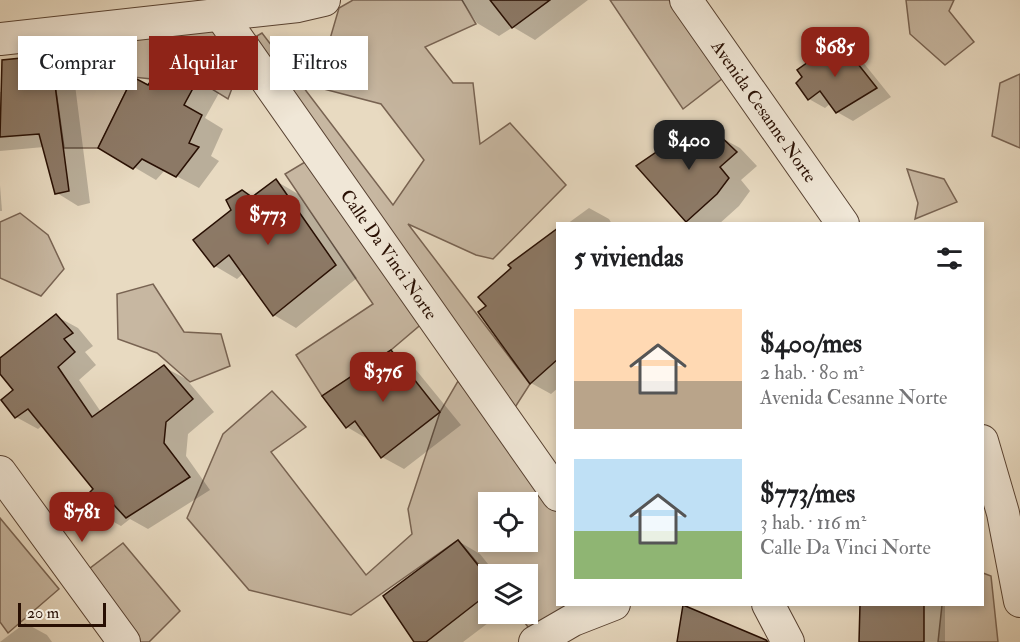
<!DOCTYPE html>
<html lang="es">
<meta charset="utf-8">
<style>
body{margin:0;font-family:"IM FELL Double Pica",serif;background:#f2f2f2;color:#202124;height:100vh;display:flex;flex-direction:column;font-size:22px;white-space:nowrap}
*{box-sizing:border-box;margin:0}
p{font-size:20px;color:#757577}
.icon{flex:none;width:33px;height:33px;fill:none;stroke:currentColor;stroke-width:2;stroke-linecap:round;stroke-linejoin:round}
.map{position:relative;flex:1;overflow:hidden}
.drawer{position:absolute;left:556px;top:222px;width:428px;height:384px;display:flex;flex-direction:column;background:#fff;border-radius:0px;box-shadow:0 3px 9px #0003}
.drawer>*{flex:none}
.hud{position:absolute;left:18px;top:36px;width:448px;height:54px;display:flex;gap:12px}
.controls{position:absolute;left:478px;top:492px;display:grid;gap:12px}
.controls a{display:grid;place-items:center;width:60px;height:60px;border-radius:0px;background:#fff;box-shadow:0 3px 9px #0003;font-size:30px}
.scale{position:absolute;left:18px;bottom:15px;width:88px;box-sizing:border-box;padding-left:6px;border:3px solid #280f03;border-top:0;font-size:16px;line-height:21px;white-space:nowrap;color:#280f03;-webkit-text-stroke:4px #f0e7d7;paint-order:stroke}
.price{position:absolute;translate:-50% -51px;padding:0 14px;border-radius:12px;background:#8f2418;color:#fff;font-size:20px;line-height:39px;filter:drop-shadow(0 2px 3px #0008)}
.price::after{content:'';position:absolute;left:50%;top:36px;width:18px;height:14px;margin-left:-9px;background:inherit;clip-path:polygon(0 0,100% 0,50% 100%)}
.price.on{background:#222;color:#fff}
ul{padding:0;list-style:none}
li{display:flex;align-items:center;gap:18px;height:150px;padding:0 18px}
li span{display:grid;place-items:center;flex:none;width:168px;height:120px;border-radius:0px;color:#555}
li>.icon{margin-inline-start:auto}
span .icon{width:72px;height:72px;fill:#fffc;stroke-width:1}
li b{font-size:26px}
h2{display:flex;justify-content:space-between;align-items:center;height:72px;padding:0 18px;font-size:26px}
.pill{padding:0 21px;border-radius:0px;background:#fff;box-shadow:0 3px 9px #0003;font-size:21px;line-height:54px}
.pill.on{background:#8f2418;color:#fff}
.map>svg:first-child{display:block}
</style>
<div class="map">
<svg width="1020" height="642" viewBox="0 0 1020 642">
<rect width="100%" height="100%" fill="#e8dac1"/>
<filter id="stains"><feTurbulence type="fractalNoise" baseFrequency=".00333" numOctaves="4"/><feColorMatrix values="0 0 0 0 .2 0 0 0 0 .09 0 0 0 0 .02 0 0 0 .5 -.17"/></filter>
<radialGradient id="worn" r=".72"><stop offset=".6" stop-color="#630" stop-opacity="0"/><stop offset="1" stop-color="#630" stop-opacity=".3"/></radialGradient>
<g fill="#c7b7a1" stroke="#786352" stroke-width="1.5" fill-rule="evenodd">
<path d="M353,0H462L476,24L425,47L453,83H473L480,144L510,123L566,185L493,259L476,255L408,224L530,384L512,412L243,44L262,33L393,205L424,160L381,104L316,87L339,8Z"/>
<path d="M610,0H669L723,78L683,109Z"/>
<path d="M906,0H954L949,11L974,42L945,65L910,34Z"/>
<path d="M207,25L245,54L228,99L178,68L152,79L133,77L98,148H64L51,55L83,41Z"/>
<path d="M1020,74V148L992,136L1000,83Z"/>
<path d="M315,156L425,321L391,350L322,396L296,355L373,304L285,174Z"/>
<path d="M907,169L944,179L957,202L915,219L918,203Z"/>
<path d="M20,213L48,235L64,269L41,296L0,278V222Z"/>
<path d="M153,284L184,332L221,334L230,366L190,382L157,353L118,339L117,294Z"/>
<path d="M458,381L558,510V604L580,605L538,640L518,614H528V574H489V577L458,540L351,615L249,590L187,518L223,434L272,391L306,427L271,452L366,575L412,534L408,509L440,412ZM489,502H528V542H489Z"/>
<path d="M0,518L59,589L8,633L0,622Z"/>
<path d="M123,543L180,611L149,642H138L85,572Z"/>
<path d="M983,573L991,576L998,642H938L942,605L982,604Z"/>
</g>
<g fill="#0003">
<path d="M461,0H588L535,40L513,27L499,36L477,23Z"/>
<path d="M839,42L854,51L891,97L853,121L837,112L831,103L825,108L809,99L798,83Z"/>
<path d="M51,56L73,69L90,203L78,206L57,193L44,147L0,151V92H3Z"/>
<path d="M179,70L219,93L205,118L223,129L211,156L219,161L199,188L165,170L156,180L100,147L148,87L168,89Z"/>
<path d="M693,128L712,140L718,136L740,148L757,166L741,180L750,191L739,206L719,224H692L687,221Z"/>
<path d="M276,181L298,194L357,278L296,328L274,315L244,273L237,279L215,266L195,240L232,211Z"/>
<path d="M0,185L2,211H0Z"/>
<path d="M589,208L609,219L612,224H567Z"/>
<path d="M558,230V388L551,394L531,383L480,313L488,306Z"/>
<path d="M56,316L78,328L93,346L85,352L96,365L79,380L101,412L164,367L186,379L214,412L188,434L186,456L210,490L148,529L130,519L121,526L99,514L95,489L43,425L38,429L16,417L15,391L0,371V360Z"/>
<path d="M391,352L412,365L461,425L404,469L382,457L369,440L347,427L324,397Z"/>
<path d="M458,541L480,554L496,574H489V614H500L463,642H416Z"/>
<path d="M862,604H945V642H860Z"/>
<path d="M25,623L47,635L52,642H0Z"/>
</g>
<g fill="#8c7966" stroke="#280f03" stroke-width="1.5">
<path d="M490,0H550L512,28Z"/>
<path d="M839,40L877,88L836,113L820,91L808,100L796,83L802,77L797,70Z"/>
<path d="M51,55L69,191L55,194L39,134L0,137L2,60Z"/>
<path d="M178,68L198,79L184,105L202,115L189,143L199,147L176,177L142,159L133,169L98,148L133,77L148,85L152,79L168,87Z"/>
<path d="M693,127L707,142L718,134L737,152L720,167L729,178L717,194L686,222L636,166Z"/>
<path d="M276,179L336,265L273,316L229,255L214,267L193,240L231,210L226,200L242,190L252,197Z"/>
<path d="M558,228V359L530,384L478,312L486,306L478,297L511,268L508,265Z"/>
<path d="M56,314L73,333L64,339L75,352L58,367L92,417L164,365L193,399L166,422L164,443L190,477L126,518L113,504L98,515L85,497L93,489L28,409L15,418L1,400L13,390L0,374V358Z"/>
<path d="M391,350L440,412L381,458L355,421L346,428L322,396Z"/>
<path d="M458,540L489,579V593L426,642H414L383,596Z"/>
<path d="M860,604H924V642H859Z"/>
<path d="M683,605L766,640L768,642H677Z"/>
</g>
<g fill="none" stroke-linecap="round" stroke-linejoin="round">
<defs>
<g id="minor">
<path id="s1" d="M686,0L843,224"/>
<path id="s2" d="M220,14L558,495"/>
<path d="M0,39L298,6L324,0"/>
<path d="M982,441L1003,513L1020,601"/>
<path d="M0,472L124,642"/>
<path d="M768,604L788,642"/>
<path d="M535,642L573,620L614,604"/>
</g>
</defs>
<use href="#minor" stroke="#584232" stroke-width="34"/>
<use href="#minor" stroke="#f0e7d7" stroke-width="32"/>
</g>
<g text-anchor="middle" stroke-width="5" stroke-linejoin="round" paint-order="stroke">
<g font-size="18" fill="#280f03" stroke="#f0e7d7">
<text dy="6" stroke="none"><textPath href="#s1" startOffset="136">Avenida Cesanne Norte</textPath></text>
<text dy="6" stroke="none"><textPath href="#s2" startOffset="294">Calle Da Vinci Norte</textPath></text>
</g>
</g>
<rect width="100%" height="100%" filter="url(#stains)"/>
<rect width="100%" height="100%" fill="url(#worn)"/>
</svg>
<div class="controls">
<a><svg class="icon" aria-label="locate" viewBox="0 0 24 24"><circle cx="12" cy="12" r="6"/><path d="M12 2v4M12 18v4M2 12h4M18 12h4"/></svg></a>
<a><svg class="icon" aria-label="layers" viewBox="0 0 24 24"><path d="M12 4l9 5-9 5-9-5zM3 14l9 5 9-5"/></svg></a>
</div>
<div class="scale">20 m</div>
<b class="price" style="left:835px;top:78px">$685</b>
<b class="price on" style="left:689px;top:171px">$400</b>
<b class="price" style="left:268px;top:246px">$773</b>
<b class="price" style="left:383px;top:403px">$376</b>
<b class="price" style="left:82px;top:543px">$781</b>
<div class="hud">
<a class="pill">Comprar</a>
<a class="pill on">Alquilar</a>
<a class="pill">Filtros</a>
</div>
<section class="drawer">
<h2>5 viviendas<svg class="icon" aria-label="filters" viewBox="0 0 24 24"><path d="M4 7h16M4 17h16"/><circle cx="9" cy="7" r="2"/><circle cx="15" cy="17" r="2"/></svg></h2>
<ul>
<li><span style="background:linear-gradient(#ffd9b3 60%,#b9a48a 0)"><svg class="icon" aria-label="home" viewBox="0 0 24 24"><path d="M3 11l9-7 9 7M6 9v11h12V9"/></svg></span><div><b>$400/mes</b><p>2 hab. · 80 m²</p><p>Avenida Cesanne Norte</p></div></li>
<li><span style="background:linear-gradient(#bfe0f5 60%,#8fb573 0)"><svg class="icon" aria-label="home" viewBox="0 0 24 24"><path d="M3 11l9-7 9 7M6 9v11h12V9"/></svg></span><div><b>$773/mes</b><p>3 hab. · 116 m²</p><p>Calle Da Vinci Norte</p></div></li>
</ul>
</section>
</div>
